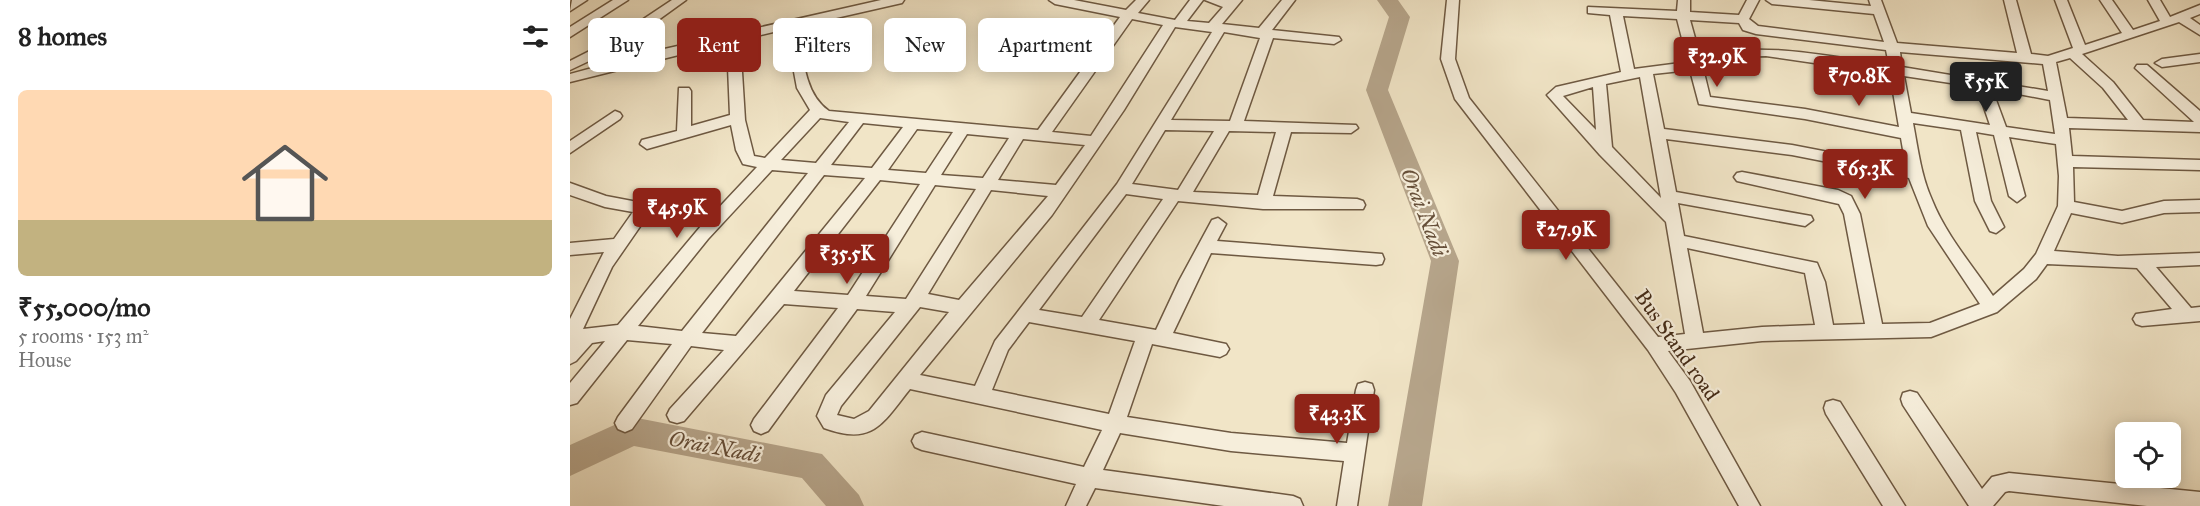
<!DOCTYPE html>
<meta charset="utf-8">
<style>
body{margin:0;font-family:"IM FELL Great Primer",serif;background:#f2f2f2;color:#222;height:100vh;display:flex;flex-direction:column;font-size:22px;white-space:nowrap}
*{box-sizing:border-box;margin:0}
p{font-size:20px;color:#767676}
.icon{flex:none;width:33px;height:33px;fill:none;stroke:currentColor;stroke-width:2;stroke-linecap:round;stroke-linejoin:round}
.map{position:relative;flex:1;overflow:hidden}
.details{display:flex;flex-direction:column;background:#fff;width:570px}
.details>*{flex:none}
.guide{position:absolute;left:18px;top:18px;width:570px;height:54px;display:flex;gap:12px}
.tools{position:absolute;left:1545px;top:422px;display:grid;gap:12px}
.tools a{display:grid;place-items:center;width:66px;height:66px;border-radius:9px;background:#fff;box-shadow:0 3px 15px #0003;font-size:30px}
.price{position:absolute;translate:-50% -51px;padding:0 14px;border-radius:6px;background:#8f2418;color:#fff;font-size:20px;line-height:39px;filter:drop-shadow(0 2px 3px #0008)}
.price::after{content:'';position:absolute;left:50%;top:36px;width:18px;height:14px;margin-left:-9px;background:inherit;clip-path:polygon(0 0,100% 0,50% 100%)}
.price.current{background:#222;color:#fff}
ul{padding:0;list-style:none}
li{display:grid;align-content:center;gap:12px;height:318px;padding:0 18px}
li+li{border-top:2px solid #e0e0e0}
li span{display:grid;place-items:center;height:186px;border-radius:9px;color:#555}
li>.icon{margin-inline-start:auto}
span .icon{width:108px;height:108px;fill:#fffc;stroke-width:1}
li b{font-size:26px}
h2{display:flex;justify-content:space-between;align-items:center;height:72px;padding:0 18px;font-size:26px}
.tag{padding:0 21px;border-radius:9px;background:#fff;box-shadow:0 3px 15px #0003;font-size:21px;line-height:54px}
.tag.current{background:#8f2418;color:#fff}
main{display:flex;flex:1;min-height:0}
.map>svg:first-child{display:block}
</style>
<main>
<section class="details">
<h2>8 homes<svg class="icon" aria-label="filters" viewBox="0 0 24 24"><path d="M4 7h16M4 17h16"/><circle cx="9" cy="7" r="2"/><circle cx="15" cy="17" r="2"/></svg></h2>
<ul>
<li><span style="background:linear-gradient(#ffd9b3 70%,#c2b280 0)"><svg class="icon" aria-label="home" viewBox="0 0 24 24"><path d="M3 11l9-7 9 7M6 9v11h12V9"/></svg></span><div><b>₹55,000/mo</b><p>5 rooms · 153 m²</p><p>House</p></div></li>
</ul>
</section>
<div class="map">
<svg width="1630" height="506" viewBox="0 0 1630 506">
<rect width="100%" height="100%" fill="#f1e5c7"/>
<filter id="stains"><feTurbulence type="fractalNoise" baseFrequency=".00333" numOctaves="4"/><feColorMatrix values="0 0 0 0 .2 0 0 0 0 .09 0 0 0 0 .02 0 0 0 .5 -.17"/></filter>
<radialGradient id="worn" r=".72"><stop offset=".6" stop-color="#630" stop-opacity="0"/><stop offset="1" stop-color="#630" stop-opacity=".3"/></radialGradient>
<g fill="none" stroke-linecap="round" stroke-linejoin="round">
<g fill="#b6a58b" fill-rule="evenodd">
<path d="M807,0H828L840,17L818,90L889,261L852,506H818L861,261L796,90L819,17Z"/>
<path d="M62,417L252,454L289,495L294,506H256L232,478L64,446L0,476V445Z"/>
</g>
<defs>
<g id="minor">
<path d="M2,0H17L0,11Z"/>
<path d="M43,0H58L0,37V27Z"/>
<path d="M102,0H116L55,44L0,70V61L45,38Z"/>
<path d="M311,0H334L332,3L266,18L275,39L294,61L292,64H282L262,40L254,21L229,26C233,55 233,93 259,111L468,130L550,17L485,4L479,0H504L556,10L566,0H579L568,13L605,20L620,0H633L617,21L639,23L653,7L635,0H672L652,24L689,28L712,0H725L702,30L769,37L771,40L764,44L703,38L674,121L786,125L788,128L781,133L721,132L703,196L787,199L793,201L795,205L793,209H693L608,201L529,320L586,330L609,281L642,220L648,218L656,224L647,241L812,254L814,259L812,264L806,265L641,253L603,333L656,344L659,349L656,354L650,357L582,344L557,417L661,433L777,443L786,390L788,384L795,382L802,384L804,390L787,506H767L774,461L661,451L550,433L533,470L723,496L730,499L733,506H654L525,488L516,506H496L506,484L352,450L345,447L342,441L345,435L352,432L514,467L532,430L340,389C312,424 303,446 254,428L247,416L256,395L325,312L287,309L198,431L191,434L184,431L181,425L184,419L268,308L214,304L114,421L107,423L100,421L97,415L100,409L154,350L121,346L62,429L55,432L48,429L45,423L48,417L102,344L57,340L7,403L0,405V383L35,341L22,343L6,361L0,364V319L34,252L0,255V243L44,239L63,212L35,207L0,195V183L36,196L141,216L187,167L173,164L166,150L161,125L77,149L70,144L72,140L107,131L109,88H119L121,91V126L160,115L157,43L0,82V74L81,52ZM562,19L593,25L521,136L482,132ZM605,27L642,32L547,184L425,341L405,386L350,375L482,215L554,110ZM216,29L227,88L240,110L195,158L184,156L175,120L170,40ZM654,32L690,38L660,121L601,120ZM250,118L279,122L246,163L211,160ZM293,123L333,127L302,168L261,165ZM347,129L383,132L356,173L318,170ZM595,130L644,131L608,190L562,184ZM659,131L706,132L688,195L623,192ZM397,134L439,138L413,178L371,175ZM453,139L515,145L486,185L428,180ZM202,170L238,173L112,331L68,326L138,239ZM254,175L295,178L166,336L132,333ZM310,180L350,184L278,295L224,291ZM365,185L406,189L336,299L296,296ZM421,190L478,196L389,300L358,294ZM556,194L593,199L512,317L469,310ZM78,215L131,226L48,325L13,329L42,267ZM350,307L379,312L299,411L284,419L267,415L271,406ZM459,322L565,341L539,414L422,390L438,350Z"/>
<path d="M877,0H889L885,59L899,98L1088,337L1115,334L1096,222L1030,155L977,95L986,87L1051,72L1040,15L1018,13V7L1107,11L1108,0H1120V12L1169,15L1177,0H1189L1179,19L1188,26L1314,42L1304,14L1202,4L1196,0H1239L1301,6L1299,0H1311L1327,43L1447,53L1434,0H1446L1461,54L1478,56L1503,48L1485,0H1497L1515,45L1552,33L1530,0H1542L1563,30L1590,21L1578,0H1590L1600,17L1630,5V14L1620,18L1630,25V35L1609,22L1512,54L1543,82L1573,120L1624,122L1565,68L1567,65H1577L1630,111V132L1499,128L1502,156L1630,160V170L1503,167L1504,202L1552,211L1594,201L1630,200V212L1594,213L1552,223L1501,213L1484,251L1548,256L1630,253V265L1586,267L1621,308L1630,307V321L1572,326L1566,324L1563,319L1566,314L1602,309L1567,268L1477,264L1466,279L1427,312L1361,337L1192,341L1098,351L1120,381L1190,506H1169L1106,393L1078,350L885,99L871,59ZM1053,16L1107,19L1118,62L1064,69ZM1120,20L1169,23L1173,30L1186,34L1316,50L1319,65C1255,56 1193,41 1130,56ZM1330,52L1473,64L1478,91L1332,67ZM1196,56L1320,74L1329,127L1235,109L1140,97L1132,64L1159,57ZM1500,58L1533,88L1558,120L1497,118L1486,62ZM1120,70L1129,104L1235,119L1331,138L1336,167L1222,145L1094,129L1083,74ZM1334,76L1407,87L1420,125L1341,113ZM1070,77L1091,198L1042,147L1036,84ZM1023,87L1026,130L993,96ZM1422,89L1480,100L1485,134L1436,127ZM1343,123L1391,130L1405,201L1420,231L1426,233L1434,227L1421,201L1406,132L1424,135L1439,196L1447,202L1455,196L1439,137L1486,144L1489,176L1488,206L1466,254L1454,269L1423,296C1402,265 1376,235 1362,200C1351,176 1348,149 1343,123ZM1096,139L1222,155L1339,178L1358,226L1410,304L1360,323L1312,324L1290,214L1281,196L1268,190L1172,172L1167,173L1164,177L1167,181L1269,204L1274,214L1295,324L1263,325L1255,282L1247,263L1114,236L1108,203L1235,226L1243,220L1241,216L1106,192ZM1117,248L1235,273L1245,325L1192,327L1133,333Z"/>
<path d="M1630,54V62L1592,67L1585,63L1592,59Z"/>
<path d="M45,111L50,113L52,116L50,119L0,153V141Z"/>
<path d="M1340,391L1347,393L1412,489L1422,477L1439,473L1630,492V506H1577L1439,491L1435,492L1423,506H1399L1333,405L1331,399L1333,393Z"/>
<path d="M1263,400L1270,402L1335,506H1313L1256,414L1254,408L1256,402Z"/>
</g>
</defs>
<use href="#minor" stroke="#6e5942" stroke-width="3"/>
<use href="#minor" fill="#f6eedb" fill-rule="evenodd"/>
</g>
<g text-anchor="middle" stroke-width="4.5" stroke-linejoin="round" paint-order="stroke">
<g font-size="21" fill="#432a16" stroke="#f6eedb">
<text transform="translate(1107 345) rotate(55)" y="7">Bus Stand road</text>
</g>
<g font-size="22" font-style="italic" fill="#664f39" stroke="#f6eedb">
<text transform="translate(855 212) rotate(69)" y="8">Orai Nadi</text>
<text transform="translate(145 446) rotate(11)" y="8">Orai Nadi</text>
</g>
</g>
<rect width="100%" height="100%" filter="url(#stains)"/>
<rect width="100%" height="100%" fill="url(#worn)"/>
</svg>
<div class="tools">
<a><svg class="icon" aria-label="locate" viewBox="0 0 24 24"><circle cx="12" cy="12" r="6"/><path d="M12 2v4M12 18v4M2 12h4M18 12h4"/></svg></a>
</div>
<b class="price" style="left:1147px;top:88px">₹32.9K</b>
<b class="price" style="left:1289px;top:107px">₹70.8K</b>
<b class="price current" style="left:1416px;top:113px">₹55K</b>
<b class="price" style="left:1295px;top:200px">₹65.3K</b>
<b class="price" style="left:107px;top:239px">₹45.9K</b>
<b class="price" style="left:996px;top:261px">₹27.9K</b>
<b class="price" style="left:277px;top:285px">₹35.5K</b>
<b class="price" style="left:767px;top:445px">₹43.3K</b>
<div class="guide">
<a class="tag">Buy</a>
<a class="tag current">Rent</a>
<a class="tag">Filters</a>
<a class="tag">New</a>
<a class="tag">Apartment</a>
</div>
</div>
</main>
